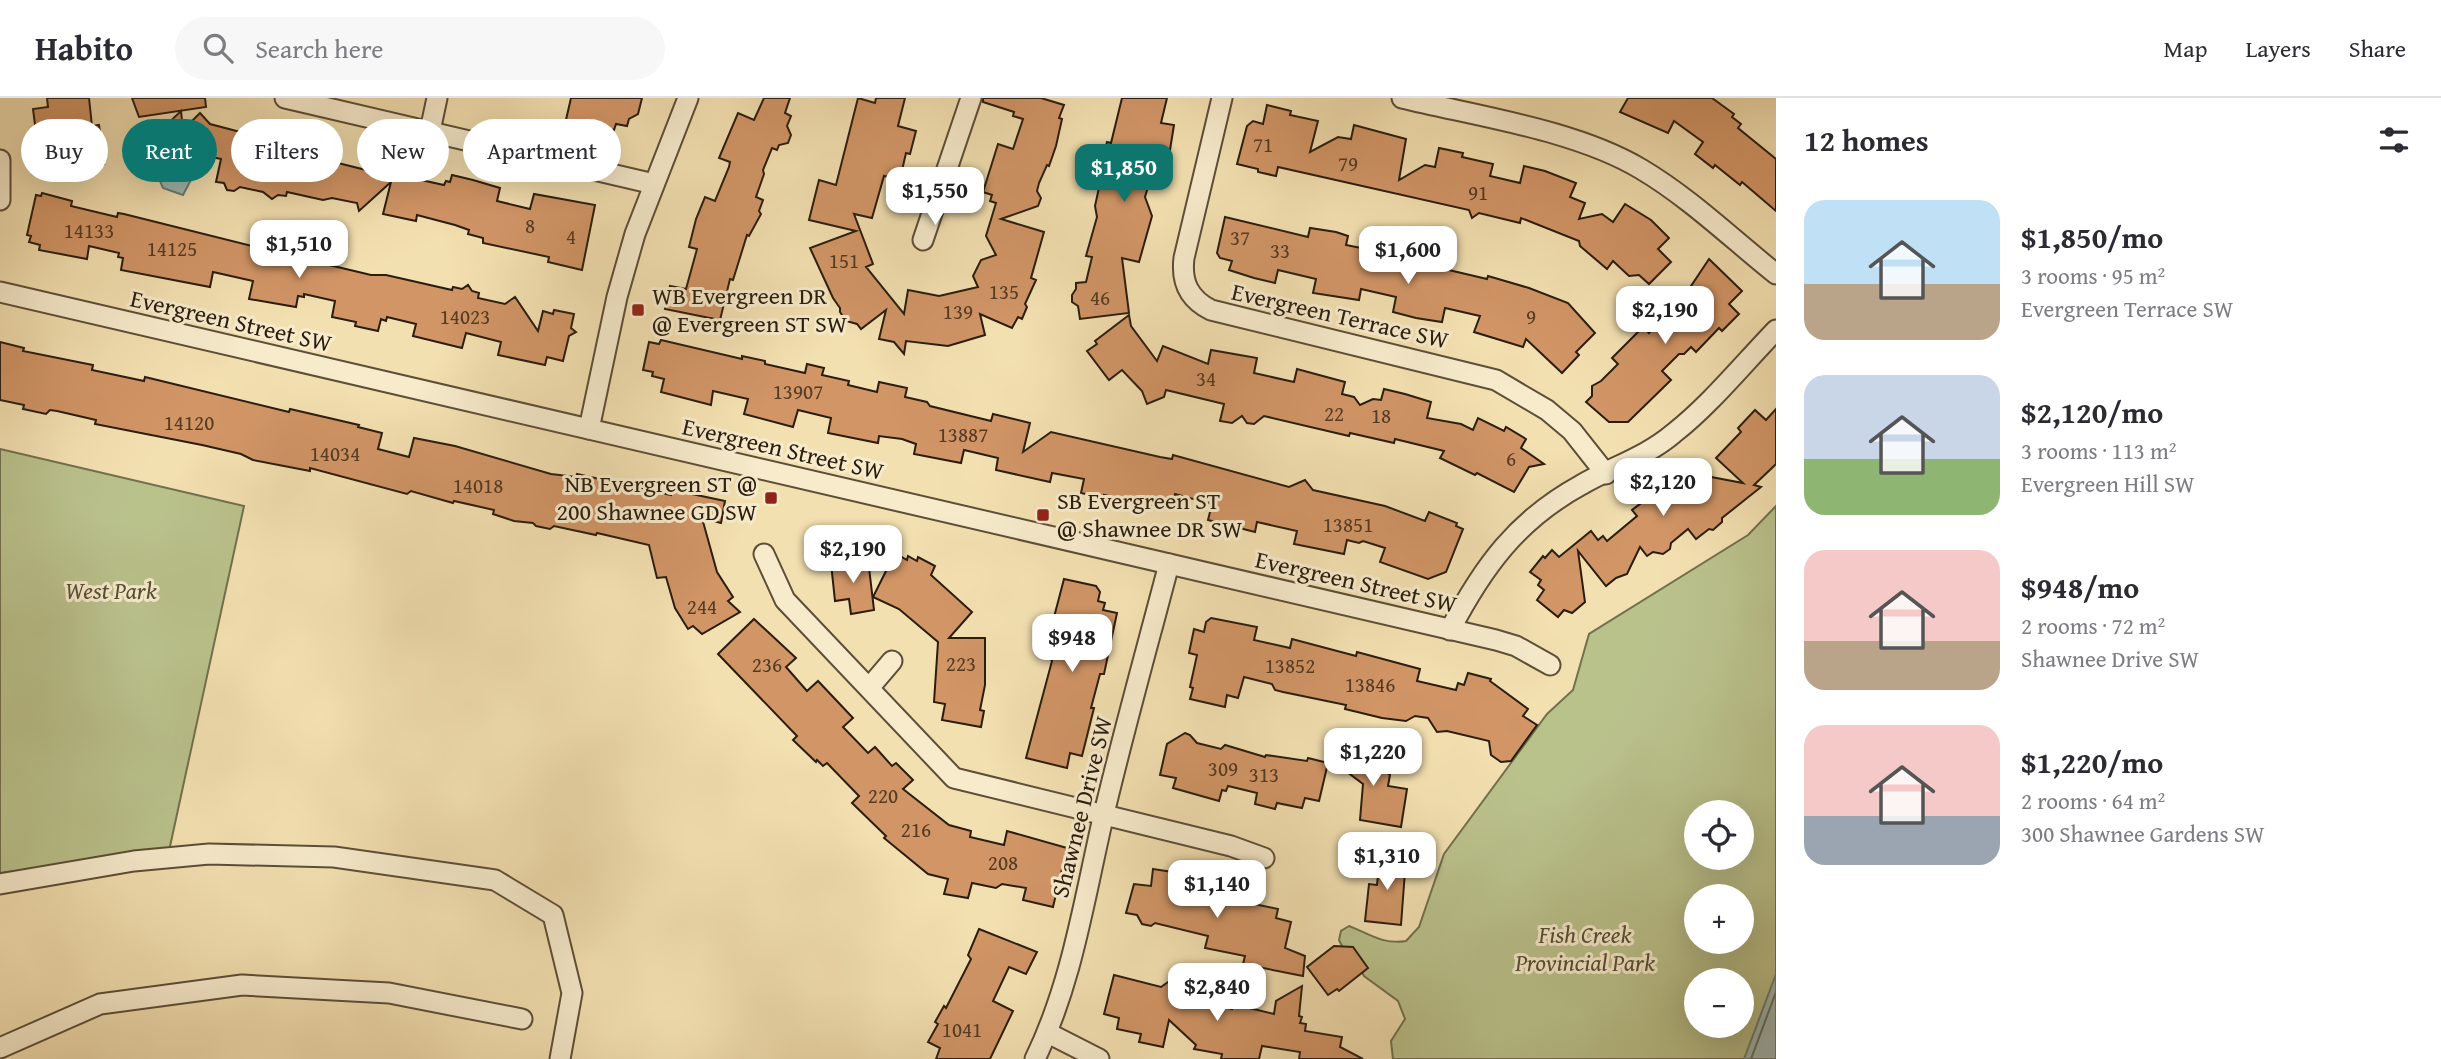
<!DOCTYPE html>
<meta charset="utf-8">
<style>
body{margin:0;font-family:"Gentium Book Plus",serif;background:#f7f7f7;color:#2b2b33;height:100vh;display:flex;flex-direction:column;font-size:26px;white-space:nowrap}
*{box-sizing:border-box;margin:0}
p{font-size:23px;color:#7c7c81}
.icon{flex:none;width:38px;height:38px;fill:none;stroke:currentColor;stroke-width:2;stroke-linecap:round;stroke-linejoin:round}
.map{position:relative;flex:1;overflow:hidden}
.details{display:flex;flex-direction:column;background:#fff;width:665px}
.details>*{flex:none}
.guide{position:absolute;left:21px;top:21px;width:665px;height:63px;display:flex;gap:14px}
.tools{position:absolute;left:1684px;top:702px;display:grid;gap:14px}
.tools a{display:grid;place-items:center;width:70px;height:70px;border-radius:50%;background:#fff;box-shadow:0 7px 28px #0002;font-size:35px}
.price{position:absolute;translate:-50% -60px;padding:0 16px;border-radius:14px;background:#fff;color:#222;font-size:23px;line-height:46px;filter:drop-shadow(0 2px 4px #0008)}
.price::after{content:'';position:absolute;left:50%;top:42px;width:21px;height:16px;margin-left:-10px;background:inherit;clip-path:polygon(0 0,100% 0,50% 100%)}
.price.current{background:#0f766e;color:#fff}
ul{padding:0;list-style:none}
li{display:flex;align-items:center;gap:21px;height:175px;padding:0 28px}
li span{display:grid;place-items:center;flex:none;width:196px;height:140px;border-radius:21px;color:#555}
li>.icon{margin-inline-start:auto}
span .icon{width:84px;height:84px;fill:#fffc;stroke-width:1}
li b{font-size:30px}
h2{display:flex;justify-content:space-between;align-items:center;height:84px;padding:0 28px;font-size:30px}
.chip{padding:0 24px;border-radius:32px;background:#fff;box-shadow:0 7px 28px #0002;font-size:24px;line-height:63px}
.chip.current{background:#0f766e;color:#fff}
header{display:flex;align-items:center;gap:42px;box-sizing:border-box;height:98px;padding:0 35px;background:#fff;border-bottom:2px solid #e1e1e2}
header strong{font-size:33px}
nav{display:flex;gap:38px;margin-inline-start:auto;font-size:24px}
.search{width:490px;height:63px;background:#f7f7f7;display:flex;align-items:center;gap:18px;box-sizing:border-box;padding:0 24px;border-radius:38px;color:#7c7c81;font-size:26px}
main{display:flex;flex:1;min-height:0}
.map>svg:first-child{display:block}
</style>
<header>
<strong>Habito</strong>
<div class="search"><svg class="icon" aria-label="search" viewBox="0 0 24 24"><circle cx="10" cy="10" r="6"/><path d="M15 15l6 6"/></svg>Search here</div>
<nav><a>Map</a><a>Layers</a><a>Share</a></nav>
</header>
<main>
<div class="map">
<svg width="1776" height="961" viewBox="0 0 1776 961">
<rect width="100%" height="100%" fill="#f3e0b1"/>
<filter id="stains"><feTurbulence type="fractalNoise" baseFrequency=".00286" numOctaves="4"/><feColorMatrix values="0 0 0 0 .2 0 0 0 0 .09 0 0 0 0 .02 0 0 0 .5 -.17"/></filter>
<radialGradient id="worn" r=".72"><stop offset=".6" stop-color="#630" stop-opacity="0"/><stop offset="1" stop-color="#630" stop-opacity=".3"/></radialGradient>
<g fill="#bac28c" stroke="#72704d" stroke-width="2" fill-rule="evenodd">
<path d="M0,351L244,408L169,753L0,775Z"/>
<path d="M1776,408V961H1393L1391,943L1405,921L1398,903L1364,878L1351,854L1343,850L1339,842L1341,833L1349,828C1370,836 1383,847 1406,843L1419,829L1444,756L1547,616L1573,592L1589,536L1748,437ZM1696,714H1741V760H1696ZM1696,798H1741V844H1696ZM1696,882H1741V928H1696Z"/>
</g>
<g fill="#9ebbb5" stroke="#707c72" stroke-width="2">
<path d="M186,69L194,76L183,97L163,90L159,81L165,75L177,78Z"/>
<path d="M1776,876V961H1744Z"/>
</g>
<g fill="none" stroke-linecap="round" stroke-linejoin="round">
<path stroke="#646c62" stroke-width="2" d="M1751,961L1776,894"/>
</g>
<g fill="#d19566" stroke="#2a1d0e" stroke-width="2">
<path d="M47,0H89L92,28L99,27L104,66L60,73L59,56L39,58L33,11L48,9Z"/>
<path d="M132,0H205L206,9L139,19Z"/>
<path d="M571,0H642L638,16L629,21L627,28L616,26L614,32L590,26L589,31L565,26Z"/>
<path d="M764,0H790L785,15L791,18L787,28L791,37L788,45L779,47L777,52L772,50L763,72L764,76L756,99L763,102L759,113L761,116L749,138L747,137L733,182L730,181L720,222L665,211L670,188L686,191L697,151L689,149L696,121L705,99L715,103L729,69L730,64L719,60L738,15L754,22Z"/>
<path d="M858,0L875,5L876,0H905L898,28L916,33L910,56L906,55L900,81L884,78L872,120L854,116L873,166L866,169L904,216L908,192L939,198L978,189L973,178L981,162L996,157L986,138L996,105L990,103L992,97L983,94L998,46L1013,51L1023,21L1013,18L1014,14L983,4V0H1041L1064,7L1059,20L1062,21L1056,48L1049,68L1047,67L1039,85L1037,93L1041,100L1038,108L1001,121L1044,134L1031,180L1036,182L1025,206L1027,209L1022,221L1018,219L1012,230L980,216L985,237L948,248L906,243L904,256L894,244L879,241L886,212L861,231L857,226L846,223L840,214V210L833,200L810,150L856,133L809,122L819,82L836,87Z"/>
<path d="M1122,0H1167L1161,25L1174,27L1169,58L1164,82L1151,79L1145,99L1152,118L1139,164L1122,160L1129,215L1080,221L1078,208L1072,204V197L1076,191V185L1086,184L1092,159L1086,158L1097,119L1095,108L1105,62L1103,61L1107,44L1111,45Z"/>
<path d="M1628,0H1712L1734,16L1732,19L1741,26L1738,30L1776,61V113L1742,84L1740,87L1715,67L1713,70L1695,56L1703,44L1674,23L1668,35L1620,14Z"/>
<path d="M1267,7L1291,13L1290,17L1318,23L1310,54L1338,39L1351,41L1354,27L1406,41L1399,82L1425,67L1435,69L1439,50L1463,55L1462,59L1493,66L1490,78L1520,85L1524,68L1545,73L1576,85L1570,99L1585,105L1579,121L1602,116L1613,124L1625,106L1651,122L1669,140L1658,151L1671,164L1649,186L1639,177L1629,178L1613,163L1607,171L1580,148L1579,143L1521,120L1520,125L1479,115L1472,120L1469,112L1278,69L1276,78L1258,74V71L1237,66L1247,28L1253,23L1263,26Z"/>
<path d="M181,13L183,32L200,15L210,26L248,36L246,46L279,53L282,40L312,45L333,50L330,63L366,72L368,60L414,72L412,80L444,87L446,83L450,84L452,77L473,82L500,90L497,103L530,111L534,96L595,107L582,172L548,164L549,159L483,145V140L468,136L469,132L455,127L417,117L416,123L383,116L391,84L359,113L357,105L332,100L323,102L287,94L286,98L278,97L272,101L263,94L240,89L234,93L227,92L224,85L216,84L221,61L203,57L197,49L173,72L147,45Z"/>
<path d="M42,95L72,103L71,108L117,119L118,115L124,116L288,157L289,152L323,160L321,165L371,177H386L452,192L453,189L462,191L468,187L472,193L479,195L478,200L505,206L515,199L538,233L543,213L553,216L554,212L574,216L571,230L576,234L569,238L563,263L547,259L545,267L498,257L501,244L466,235L462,250L413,238L416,226L387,219L386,223L381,221L378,233L355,228L356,224L332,219L335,203L304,196V199L298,198L296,209L249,201L253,183L213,174L210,189L121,172L123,160L118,159L119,155L89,148L87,161L39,152L40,147L29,144L31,138L27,137L36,97L41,98Z"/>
<path d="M1225,119L1308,139L1310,130L1336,134L1348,138L1346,147L1416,161L1415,164L1487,181L1488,178L1529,190L1568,205L1595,235L1576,254L1579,257L1562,275L1526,241L1523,249L1474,234L1480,218L1445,210L1442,224L1416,220L1393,214L1396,199L1361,191L1359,202L1313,195L1316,181L1278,172L1275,185L1254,180L1229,172L1232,163L1220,160L1217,155Z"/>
<path d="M1709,161L1742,193L1729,206L1739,216L1722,233L1719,230L1696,254L1691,249L1684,256H1679L1662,273L1671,282L1628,324H1609L1586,304L1592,298V288L1601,283L1618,266L1612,260L1643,229L1649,235L1685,197Z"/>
<path d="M1129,217L1131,228L1157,263L1163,248L1208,266L1211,252L1257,260L1254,275L1294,284L1297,271L1345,284L1342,296L1354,299L1360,307L1373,301L1381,302L1384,291L1405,296L1431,304L1427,320L1461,326L1473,332L1478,320L1504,333L1506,329L1526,341L1521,350L1544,366L1529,369L1514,394L1477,375L1475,377L1440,360L1444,353L1395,341L1394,345L1350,335L1349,338L1264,318L1254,326L1247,325L1242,318L1232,325L1220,323L1224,306L1166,292L1164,299L1147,306L1142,293L1122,272L1109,282L1087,253L1097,246L1095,243Z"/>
<path d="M661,242L742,261V258L765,263V266L805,275L807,266L824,270L822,277L849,283L848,287L877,294L879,284L907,290L905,299L927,304L930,308L991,323L993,316L1030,325L1023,354L1051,334L1160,359L1172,361L1173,357L1289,389L1305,382L1313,392L1385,408L1425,423L1429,414L1457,425L1456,428L1463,431L1446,474L1428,481L1380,464L1385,450L1363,443L1359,445L1347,442L1344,456L1294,446L1297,433L1257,424L1255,434L1208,422L1212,406L1175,396L1171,411L1104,397V400L1081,395L1084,381L1052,375L1050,384L996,372L998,360L964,352L961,365L914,356L916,346L902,341L879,338L878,345L828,335L831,320L798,312L793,329L744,316L748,301L713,293L711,307L661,294L664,281L652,278L653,274L643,272L649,244L659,246Z"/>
<path d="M0,244L24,250L23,253L93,267L92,272L144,283L145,279L289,314L290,311L359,327L358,329L382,335L378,351L409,359L414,340L455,348L551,376L576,379L577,376L671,397L673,392L725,403L721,425L702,420L717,474L733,499L728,503L740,514L702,536L693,528L688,531L675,510L666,479L657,480L649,447L597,435L596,437L554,428L550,431L536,428L533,425L514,423L493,416L494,412L454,403L453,405L411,393L407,396L310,370V373L253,362L241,356L202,347L95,326L96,322L57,313L50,312L46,316L23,311L24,307L0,302Z"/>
<path d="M1776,311V366L1754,387L1761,389L1722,420V424L1713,432L1709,431L1696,441L1688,431L1671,445L1670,451L1663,456L1653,454L1647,458L1640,449L1627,476L1616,480L1606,488L1578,453L1585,504L1572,515L1564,512L1558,519L1537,502L1544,492L1538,487L1541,482L1530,474L1543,458L1545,460L1552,452L1559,459L1591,433L1598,442L1603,438L1607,443L1637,418L1632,412L1680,376L1685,374L1743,385L1716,360L1741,334L1738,330L1755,312L1766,322Z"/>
<path d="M895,455L907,462L908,458L917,463L918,459L935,468L931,477L972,514L949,540H985V587L980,612L984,613L981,629L942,622L945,606L934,604L938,544L899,511L873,499Z"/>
<path d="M868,461L874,512L851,516L849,501L835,503L831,465Z"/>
<path d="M1064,481L1096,488L1100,494L1098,503L1105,505L1103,512L1117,515L1104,576H1100L1091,610H1094L1082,658L1070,655L1067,670L1026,660L1052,563L1046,553L1047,546Z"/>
<path d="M1211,520L1257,529L1254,542L1290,550L1292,541L1356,558L1357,554L1420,571L1417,583L1456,592L1458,585L1464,587L1468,575L1491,581L1490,583L1528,611L1523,618L1537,627L1511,663L1501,664L1491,657L1489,643L1447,633L1437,634L1428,620L1415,618L1406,623L1382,620L1345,611L1346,607L1283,594L1275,592L1272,586L1244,579L1238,600L1227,597L1225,609L1190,601L1193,590L1190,589L1197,557L1189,555L1194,531L1204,534L1206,524Z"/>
<path d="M754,521L796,560L786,569L807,593L818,583L853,620L843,629L868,655L875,649L892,668L896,665L913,682L903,691L949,727L971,733L970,739L1004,747L1007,733L1067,750L1053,809L1023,802L1026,790L1002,786L996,790L972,785L968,800L944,796L948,781L928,776L884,740L886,738L852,705L859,698L827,665L823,668L817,662L816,664L793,642L797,638L718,556Z"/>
<path d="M1185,635L1190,637L1197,645L1221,651L1225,647L1265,659L1266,657L1307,663L1308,660L1328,665L1319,703L1305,700L1302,710L1277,705L1275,711L1255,706L1257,695L1228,688L1226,693L1222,692L1219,703L1173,690L1176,680L1160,677L1167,646Z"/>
<path d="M1340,647L1359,650L1390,677L1388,688L1407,691L1401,729L1360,722L1363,686L1347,674L1336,672Z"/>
<path d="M1380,757L1406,760L1401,827L1365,823L1369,786L1377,787Z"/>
<path d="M1153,771L1206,779L1203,791L1213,795L1212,797L1278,811L1276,820L1291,824L1285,850L1305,858L1303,878L1243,866L1245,858L1205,850L1208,838L1155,825L1151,828L1142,826L1137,817L1126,815L1134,786L1151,788Z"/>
<path d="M979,831L1037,854L1026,876L1009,869L993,903L1013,913L990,961H936L940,950L928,944L938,926L935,924L944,908L946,910L971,861L968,857Z"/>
<path d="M1334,848L1353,849L1368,870L1339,893L1337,891L1328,897L1307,869Z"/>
<path d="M1114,877L1161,889L1168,884L1189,890L1187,900L1232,911L1233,906L1274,916L1276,903L1302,888L1299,918L1302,919L1300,925L1306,926L1305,933L1342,939L1340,949L1363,961H1299L1300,954L1262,948L1259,961H1221L1222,956L1194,951L1196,947L1169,922L1163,949L1139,944L1141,936L1117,931L1119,920L1104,916Z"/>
</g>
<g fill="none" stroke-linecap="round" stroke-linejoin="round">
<defs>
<g id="street">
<path d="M285,0L654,86"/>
<path d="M1222,0L1184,160C1181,184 1189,201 1211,212L1496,282L1547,312L1572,333L1606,376"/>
<path d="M1402,0C1476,18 1576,32 1641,71C1690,100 1732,141 1776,176"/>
<path d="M430,33L437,0"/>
<path d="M0,62V102"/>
<path d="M923,142L971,0"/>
<path d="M0,194L1496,542L1516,548L1550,567"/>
<path d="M589,331L617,199L635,136L688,0"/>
<path d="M764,456L785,502L954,680L1231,748L1264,760"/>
<path d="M1450,532C1483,469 1517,422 1581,387C1612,369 1646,359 1674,335C1709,308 1745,264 1776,232"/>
<path d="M869,590L892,563"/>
<path d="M0,786L134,763L209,756L334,759L495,782L553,817L572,895L560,961"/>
<path d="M1048,935L1099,961"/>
<path d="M0,950L100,906L242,887L389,895L522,921"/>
<path d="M1035,961C1072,885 1084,802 1103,720C1123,635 1147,550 1169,466"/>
</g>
</defs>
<use href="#street" stroke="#5c4e37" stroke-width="23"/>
<use href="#street" stroke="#f7ebcc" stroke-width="19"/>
</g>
<g fill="#8f2418" stroke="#f7ebcc" stroke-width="2.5">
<rect x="631" y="205" width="14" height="14" rx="3.5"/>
<rect x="764" y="393" width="14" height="14" rx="3.5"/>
<rect x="1036" y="410" width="14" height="14" rx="3.5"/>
</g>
<g text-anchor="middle" stroke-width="6" stroke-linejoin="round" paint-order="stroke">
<g font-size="21" fill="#543b24">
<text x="1263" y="54">71</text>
<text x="1348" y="73">79</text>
<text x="1478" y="102">91</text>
<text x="530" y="135">8</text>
<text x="89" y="140">14133</text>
<text x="571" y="146">4</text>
<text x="1240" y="147">37</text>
<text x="172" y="158">14125</text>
<text x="1280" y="160">33</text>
<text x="844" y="170">151</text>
<text x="1004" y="201">135</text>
<text x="1100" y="207">46</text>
<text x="958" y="221">139</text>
<text x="465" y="226">14023</text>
<text x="1531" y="226">9</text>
<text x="1206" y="288">34</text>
<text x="798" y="301">13907</text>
<text x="1334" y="323">22</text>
<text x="1381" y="325">18</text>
<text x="189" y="332">14120</text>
<text x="963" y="344">13887</text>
<text x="335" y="363">14034</text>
<text x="1511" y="368">6</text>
<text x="478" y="395">14018</text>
<text x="1348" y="434">13851</text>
<text x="702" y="516">244</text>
<text x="961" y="573">223</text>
<text x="767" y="574">236</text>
<text x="1290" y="575">13852</text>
<text x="1370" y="594">13846</text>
<text x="1223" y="678">309</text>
<text x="1264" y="684">313</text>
<text x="883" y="705">220</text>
<text x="916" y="739">216</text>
<text x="1003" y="772">208</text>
<text x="962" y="939">1041</text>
</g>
<g font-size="24" fill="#2a1d0e" stroke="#f7ebcc" text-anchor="start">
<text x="652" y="206">WB Evergreen DR<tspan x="652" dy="28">@ Evergreen ST SW</tspan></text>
<text x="757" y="394" text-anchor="end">NB Evergreen ST @<tspan x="757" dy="28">200 Shawnee GD SW</tspan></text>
<text x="1057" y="411">SB Evergreen ST<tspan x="1057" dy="28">@ Shawnee DR SW</tspan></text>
</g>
<g font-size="24" fill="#2a1d0e" stroke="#f7ebcc">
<text transform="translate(1340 218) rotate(13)" y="8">Evergreen Terrace SW</text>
<text transform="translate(231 223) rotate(13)" y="8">Evergreen Street SW</text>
<text transform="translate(783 351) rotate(13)" y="8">Evergreen Street SW</text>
<text transform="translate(1356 484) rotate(13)" y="8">Evergreen Street SW</text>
<text transform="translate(1082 709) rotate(-76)" y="8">Shawnee Drive SW</text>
</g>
<g font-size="24" font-style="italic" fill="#554f34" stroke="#f7ebcc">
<text x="111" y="501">West Park</text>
<text x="1585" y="845">Fish Creek<tspan x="1585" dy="28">Provincial Park</tspan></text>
</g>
</g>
<rect width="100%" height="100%" filter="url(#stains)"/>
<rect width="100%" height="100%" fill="url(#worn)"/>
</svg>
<div class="tools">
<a><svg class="icon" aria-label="locate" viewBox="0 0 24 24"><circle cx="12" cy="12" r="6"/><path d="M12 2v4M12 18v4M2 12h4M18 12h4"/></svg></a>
<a>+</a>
<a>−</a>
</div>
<b class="price current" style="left:1124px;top:106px">$1,850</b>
<b class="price" style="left:935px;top:129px">$1,550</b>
<b class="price" style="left:299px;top:182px">$1,510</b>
<b class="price" style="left:1408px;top:188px">$1,600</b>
<b class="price" style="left:1665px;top:248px">$2,190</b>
<b class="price" style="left:1663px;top:420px">$2,120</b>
<b class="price" style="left:853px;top:487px">$2,190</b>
<b class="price" style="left:1072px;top:576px">$948</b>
<b class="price" style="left:1373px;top:690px">$1,220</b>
<b class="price" style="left:1387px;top:794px">$1,310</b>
<b class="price" style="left:1217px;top:822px">$1,140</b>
<b class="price" style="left:1217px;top:925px">$2,840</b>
<div class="guide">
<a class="chip">Buy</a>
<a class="chip current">Rent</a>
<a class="chip">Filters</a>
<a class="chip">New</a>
<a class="chip">Apartment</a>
</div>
</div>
<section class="details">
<h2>12 homes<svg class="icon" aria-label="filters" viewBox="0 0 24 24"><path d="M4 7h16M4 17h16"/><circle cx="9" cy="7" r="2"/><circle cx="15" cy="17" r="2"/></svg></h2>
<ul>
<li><span style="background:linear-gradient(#bfe0f5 60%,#b9a48a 0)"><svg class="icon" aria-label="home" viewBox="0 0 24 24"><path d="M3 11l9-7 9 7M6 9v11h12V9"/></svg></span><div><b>$1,850/mo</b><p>3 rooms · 95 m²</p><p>Evergreen Terrace SW</p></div></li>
<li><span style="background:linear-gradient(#c9d6e8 60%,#8fb573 0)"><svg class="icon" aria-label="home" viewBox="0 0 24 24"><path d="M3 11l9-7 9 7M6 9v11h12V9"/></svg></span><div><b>$2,120/mo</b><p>3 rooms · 113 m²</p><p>Evergreen Hill SW</p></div></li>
<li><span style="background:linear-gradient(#f6c9c9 65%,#b9a48a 0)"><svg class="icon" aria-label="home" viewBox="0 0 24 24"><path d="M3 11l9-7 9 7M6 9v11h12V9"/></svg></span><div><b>$948/mo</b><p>2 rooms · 72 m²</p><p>Shawnee Drive SW</p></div></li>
<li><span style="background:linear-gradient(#f6c9c9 65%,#9aa5b1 0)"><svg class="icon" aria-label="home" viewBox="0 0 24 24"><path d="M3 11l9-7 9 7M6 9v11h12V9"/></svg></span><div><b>$1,220/mo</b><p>2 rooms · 64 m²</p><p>300 Shawnee Gardens SW</p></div></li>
</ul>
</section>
</main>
